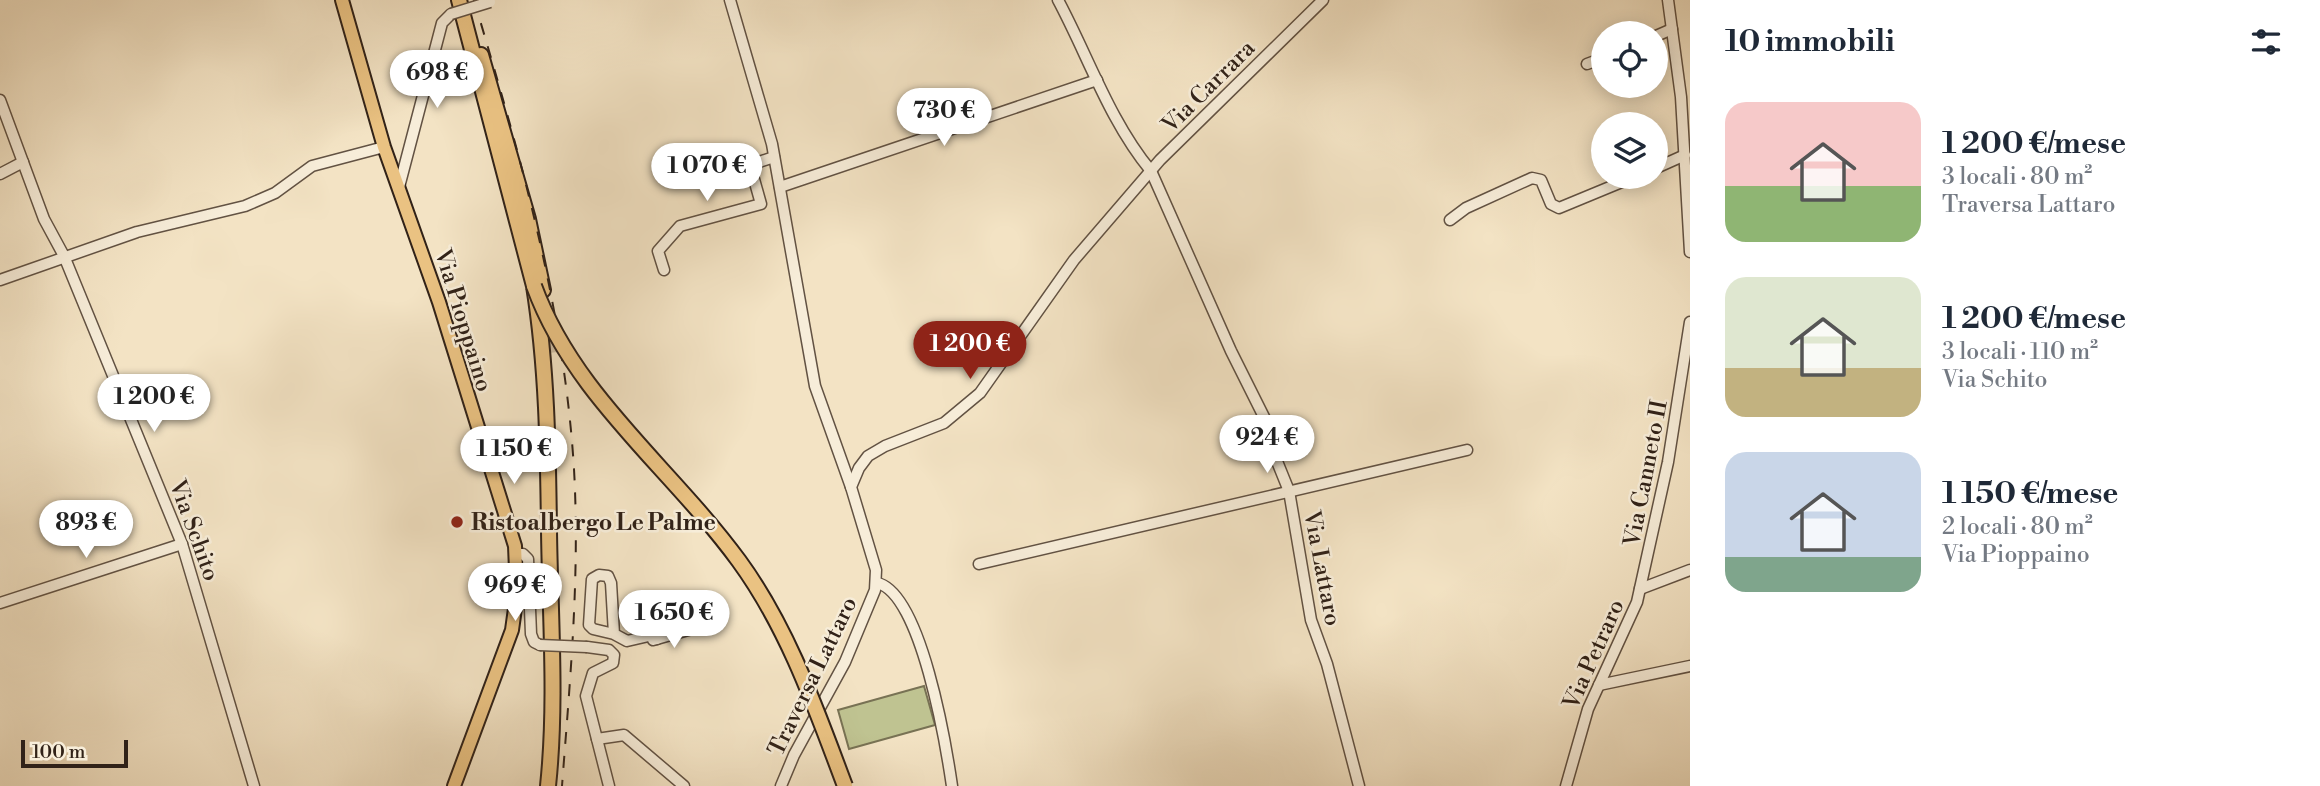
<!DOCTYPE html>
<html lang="it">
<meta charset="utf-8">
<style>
body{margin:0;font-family:"Libre Bodoni",serif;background:#f2f2f3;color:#1f2937;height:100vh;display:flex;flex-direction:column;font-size:26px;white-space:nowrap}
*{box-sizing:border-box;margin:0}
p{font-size:23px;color:#747a83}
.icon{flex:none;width:38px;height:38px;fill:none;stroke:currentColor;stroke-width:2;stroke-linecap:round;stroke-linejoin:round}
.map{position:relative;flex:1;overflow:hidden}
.sheet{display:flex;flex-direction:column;background:#fff;width:630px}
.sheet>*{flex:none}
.buttons{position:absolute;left:1591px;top:21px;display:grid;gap:14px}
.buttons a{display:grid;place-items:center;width:77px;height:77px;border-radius:50%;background:#fff;box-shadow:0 4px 18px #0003;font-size:35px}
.scale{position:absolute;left:21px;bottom:18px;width:107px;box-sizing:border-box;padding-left:7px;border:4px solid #312218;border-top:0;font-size:19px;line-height:24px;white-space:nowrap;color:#312218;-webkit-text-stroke:5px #f7edd9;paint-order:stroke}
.price{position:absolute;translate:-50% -60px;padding:0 16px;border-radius:24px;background:#fff;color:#222;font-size:23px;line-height:46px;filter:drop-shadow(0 2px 4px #0008)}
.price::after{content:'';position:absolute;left:50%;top:42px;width:21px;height:16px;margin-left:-10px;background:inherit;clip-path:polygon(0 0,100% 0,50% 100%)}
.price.current{background:#8f2418;color:#fff}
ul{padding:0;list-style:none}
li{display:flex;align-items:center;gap:21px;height:175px;padding:0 35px}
li span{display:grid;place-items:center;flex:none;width:196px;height:140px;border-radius:21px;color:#555}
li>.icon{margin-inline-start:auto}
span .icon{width:84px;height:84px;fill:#fffc;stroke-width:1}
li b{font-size:30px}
h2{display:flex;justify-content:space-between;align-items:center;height:84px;padding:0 35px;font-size:30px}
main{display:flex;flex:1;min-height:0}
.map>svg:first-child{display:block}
</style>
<main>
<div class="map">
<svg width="1690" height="786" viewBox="0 0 1690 786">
<rect width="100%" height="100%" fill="#f3e3c4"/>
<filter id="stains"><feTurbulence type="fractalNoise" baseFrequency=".00286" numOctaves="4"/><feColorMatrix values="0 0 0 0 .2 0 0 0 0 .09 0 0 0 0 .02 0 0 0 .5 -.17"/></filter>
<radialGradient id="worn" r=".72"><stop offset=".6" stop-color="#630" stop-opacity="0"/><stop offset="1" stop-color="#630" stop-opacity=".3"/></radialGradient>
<path fill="#bfc391" stroke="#787254" stroke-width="2" d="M924,686L935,725L849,749L838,710Z"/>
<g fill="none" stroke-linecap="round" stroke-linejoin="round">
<path stroke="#ccbca2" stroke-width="14" stroke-dasharray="14 7" stroke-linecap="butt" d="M547,318L551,355"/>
<defs>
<g id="minor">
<path d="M730,0L772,144L815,386L851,487"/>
<path d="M1058,0C1088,56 1110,122 1151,171L1231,351L1266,421L1272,449L1289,491L1311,620L1327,664L1359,786"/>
<path d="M1668,0L1681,97L1690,252"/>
<path d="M1656,36L1672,29"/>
<path d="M1587,64L1603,58"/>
<path d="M0,100L44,219L64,256L182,544L254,786"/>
<path d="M1656,168L1685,155"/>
<path d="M0,174L23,162"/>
<path d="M399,187L442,23L451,14"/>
<path d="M780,187L1097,80"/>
<path d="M1450,220L1466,208L1532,178L1541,180L1551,204L1559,208L1634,177"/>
<path d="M664,270L658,251L680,226L761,204L750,165L774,157"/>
<path d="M0,280L137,232L245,206L275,193L312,166L384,147"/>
<path d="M516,554H523L528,559L531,634L534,642L540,645"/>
<path d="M979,564L1467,450"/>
<path d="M877,583C921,592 946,745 952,786"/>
<path d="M1640,589L1690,570"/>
<path d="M0,603L182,544"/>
<path d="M614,634L593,629L589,625L592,579L599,575L608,576L611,583L614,634L627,641L653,635L657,639"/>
<path d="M653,640L720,621"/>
<path d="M587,647L609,650L614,655L613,663L593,673L586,696L609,786"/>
<path d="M1599,685L1690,666"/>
<path d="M597,739L624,735L684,786"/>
<path d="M781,786L794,755L845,662L875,590L876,570L851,487L859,468L868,456L885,446L944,423L980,393L1074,260L1160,160L1323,0"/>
<path d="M1566,786L1588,709L1637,602L1668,462L1690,322"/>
</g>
<path id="major" d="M342,0L384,147L439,302L515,546L517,594L512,630L454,786"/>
<g id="highway">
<path d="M459,0L534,286C547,367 548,448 549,530C550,615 557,701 548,786"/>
<path d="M481,55L528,219L543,290"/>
</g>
</defs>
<use href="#minor" stroke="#625243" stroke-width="13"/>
<use href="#major" stroke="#312218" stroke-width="16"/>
<use href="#highway" stroke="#312218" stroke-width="18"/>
<use href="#minor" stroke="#f7edd9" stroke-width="10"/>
<use href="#major" stroke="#eac282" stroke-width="12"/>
<use href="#highway" stroke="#eac282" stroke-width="14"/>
<path stroke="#312218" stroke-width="2" stroke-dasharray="12 12" stroke-linecap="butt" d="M474,0C520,155 564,307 574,469C580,576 570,680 562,786"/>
<defs>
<g id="minor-bridge">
<path d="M451,14L490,2"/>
<path d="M540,645L587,647"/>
</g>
<path id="highway-bridge" d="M534,286C574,396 671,468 739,561C788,628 816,709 845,786"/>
</defs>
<use href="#minor-bridge" stroke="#625243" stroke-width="13" stroke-linecap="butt"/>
<use href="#highway-bridge" stroke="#312218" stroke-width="18" stroke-linecap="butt"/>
<use href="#minor-bridge" stroke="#f7edd9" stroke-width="10"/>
<use href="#highway-bridge" stroke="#eac282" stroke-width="14"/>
</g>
<circle fill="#8f2418" stroke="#f7edd9" stroke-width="2.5" cx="457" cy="522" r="7"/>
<g text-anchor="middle" stroke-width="5" stroke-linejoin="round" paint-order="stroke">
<g font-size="23" fill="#312218" stroke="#f7edd9">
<text transform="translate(1208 86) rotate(-45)" y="8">Via Carrara</text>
<text transform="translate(464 320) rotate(73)" y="8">Via Pioppaino</text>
<text transform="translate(1645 473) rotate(-79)" y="8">Via Canneto II</text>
<text transform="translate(195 530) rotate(70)" y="8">Via Schito</text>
<text transform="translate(1323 568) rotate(79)" y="8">Via Lattaro</text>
<text transform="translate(1593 654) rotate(-66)" y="8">Via Petraro</text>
<text transform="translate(812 676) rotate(-64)" y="8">Traversa Lattaro</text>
</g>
<g font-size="23" font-weight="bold" fill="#312218" stroke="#f7edd9" text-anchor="start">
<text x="471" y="530">Ristoalbergo Le Palme</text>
</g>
</g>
<rect width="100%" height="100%" filter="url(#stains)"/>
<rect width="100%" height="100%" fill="url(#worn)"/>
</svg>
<div class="buttons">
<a><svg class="icon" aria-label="locate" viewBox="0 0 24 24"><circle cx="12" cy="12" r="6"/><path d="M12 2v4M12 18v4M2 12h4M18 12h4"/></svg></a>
<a><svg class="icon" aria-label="layers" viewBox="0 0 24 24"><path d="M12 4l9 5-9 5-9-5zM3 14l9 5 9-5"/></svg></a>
</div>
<div class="scale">100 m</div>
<b class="price" style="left:437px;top:110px">698 €</b>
<b class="price" style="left:944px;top:148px">730 €</b>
<b class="price" style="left:707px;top:203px">1 070 €</b>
<b class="price current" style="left:970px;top:381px">1 200 €</b>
<b class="price" style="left:154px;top:434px">1 200 €</b>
<b class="price" style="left:1267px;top:475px">924 €</b>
<b class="price" style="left:514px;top:486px">1 150 €</b>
<b class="price" style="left:86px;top:560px">893 €</b>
<b class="price" style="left:515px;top:623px">969 €</b>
<b class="price" style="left:674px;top:650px">1 650 €</b>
</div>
<section class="sheet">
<h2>10 immobili<svg class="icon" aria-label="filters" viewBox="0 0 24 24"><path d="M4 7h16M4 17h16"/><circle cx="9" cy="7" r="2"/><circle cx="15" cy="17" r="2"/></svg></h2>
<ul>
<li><span style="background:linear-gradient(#f6c9c9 60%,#8fb573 0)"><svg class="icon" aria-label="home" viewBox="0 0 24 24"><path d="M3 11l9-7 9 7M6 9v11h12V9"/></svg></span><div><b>1 200 €/mese</b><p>3 locali · 80 m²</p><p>Traversa Lattaro</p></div></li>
<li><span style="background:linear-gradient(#dfe7d0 65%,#c2b280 0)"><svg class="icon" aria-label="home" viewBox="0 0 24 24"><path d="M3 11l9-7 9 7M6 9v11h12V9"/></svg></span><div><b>1 200 €/mese</b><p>3 locali · 110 m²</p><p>Via Schito</p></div></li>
<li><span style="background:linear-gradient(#c9d6e8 75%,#7fa58c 0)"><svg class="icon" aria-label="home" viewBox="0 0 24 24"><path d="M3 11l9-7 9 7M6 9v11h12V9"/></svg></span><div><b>1 150 €/mese</b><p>2 locali · 80 m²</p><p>Via Pioppaino</p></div></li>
</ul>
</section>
</main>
